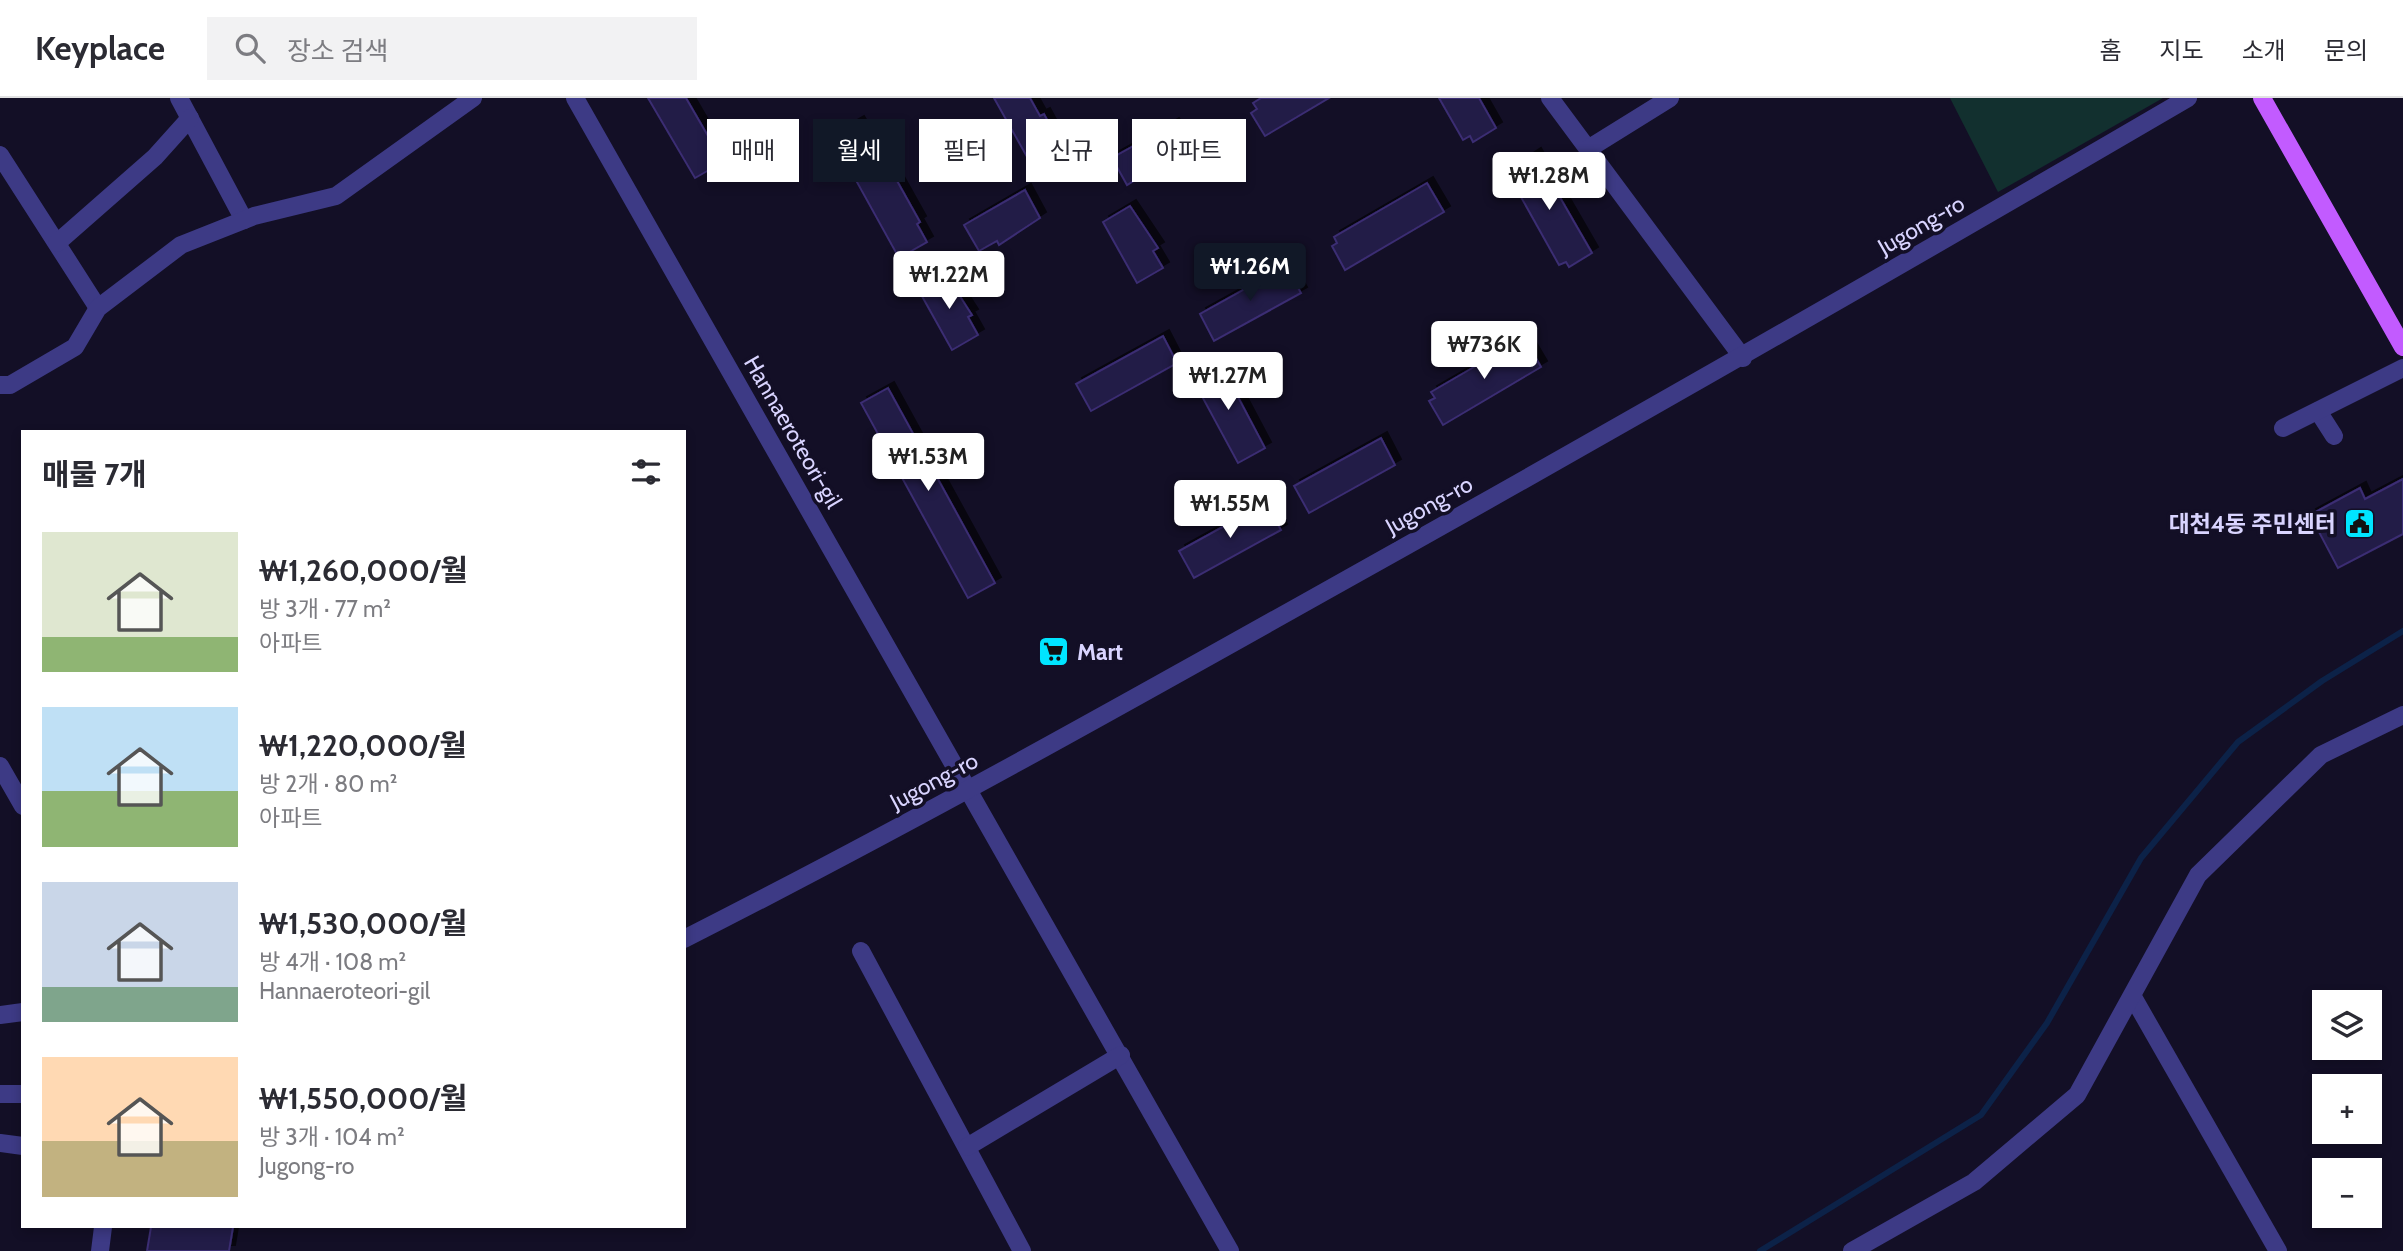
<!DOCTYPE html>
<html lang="ko">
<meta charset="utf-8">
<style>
body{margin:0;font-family:Cabin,"Noto Sans KR",sans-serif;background:#f2f2f3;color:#2b2b33;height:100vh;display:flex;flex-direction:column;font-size:26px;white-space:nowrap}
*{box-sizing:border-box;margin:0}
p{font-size:23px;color:#7c7c81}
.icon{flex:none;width:38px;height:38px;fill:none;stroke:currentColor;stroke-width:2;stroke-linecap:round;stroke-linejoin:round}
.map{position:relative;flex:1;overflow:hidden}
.panel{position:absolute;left:21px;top:332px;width:665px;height:798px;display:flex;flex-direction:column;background:#fff;border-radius:0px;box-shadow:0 4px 10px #0003}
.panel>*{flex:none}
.guide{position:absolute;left:707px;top:21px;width:665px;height:63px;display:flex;gap:14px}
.fabs{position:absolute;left:2312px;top:892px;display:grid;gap:14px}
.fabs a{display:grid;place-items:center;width:70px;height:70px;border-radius:0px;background:#fff;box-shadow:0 4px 10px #0003;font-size:35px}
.price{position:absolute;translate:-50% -60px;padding:0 16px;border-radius:7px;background:#fff;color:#222;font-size:23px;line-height:46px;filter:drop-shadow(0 2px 4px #0008)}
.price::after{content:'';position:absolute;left:50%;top:42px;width:21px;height:16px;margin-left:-10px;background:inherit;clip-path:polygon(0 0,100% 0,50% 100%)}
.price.current{background:#111827;color:#fff}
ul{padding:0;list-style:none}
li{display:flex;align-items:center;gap:21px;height:175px;padding:0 21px}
li span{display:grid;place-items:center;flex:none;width:196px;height:140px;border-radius:0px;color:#555}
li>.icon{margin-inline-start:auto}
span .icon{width:84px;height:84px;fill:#fffc;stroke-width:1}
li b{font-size:30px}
h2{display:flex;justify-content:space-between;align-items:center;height:84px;padding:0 21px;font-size:30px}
.pill{padding:0 24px;border-radius:0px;background:#fff;box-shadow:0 4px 10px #0003;font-size:24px;line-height:63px}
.pill.current{background:#111827;color:#fff}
header{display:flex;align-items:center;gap:42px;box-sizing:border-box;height:98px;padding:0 35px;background:#fff;border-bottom:2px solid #e1e1e2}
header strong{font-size:33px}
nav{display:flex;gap:38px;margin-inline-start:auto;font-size:24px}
.search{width:490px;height:63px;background:#f2f2f3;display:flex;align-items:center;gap:18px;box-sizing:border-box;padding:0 24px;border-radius:0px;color:#7c7c81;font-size:26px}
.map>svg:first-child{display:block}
</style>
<header>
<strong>Keyplace</strong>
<div class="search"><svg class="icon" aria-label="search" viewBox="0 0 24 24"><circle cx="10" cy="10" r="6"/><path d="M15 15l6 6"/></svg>장소 검색</div>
<nav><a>홈</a><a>지도</a><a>소개</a><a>문의</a></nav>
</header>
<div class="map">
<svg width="2403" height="1153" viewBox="0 0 2403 1153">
<defs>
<filter id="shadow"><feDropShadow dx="6" dy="-6" stdDeviation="0" flood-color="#0009"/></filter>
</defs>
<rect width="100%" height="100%" fill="#130f26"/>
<path fill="#12302f" d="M1950,0H2163L1998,94Z"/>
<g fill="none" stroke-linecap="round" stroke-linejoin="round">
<path stroke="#0c2248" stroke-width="6" d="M1760,1153L1981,1017L2047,925L2141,760L2238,644L2322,583L2403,533"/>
</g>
<g fill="#241b47" stroke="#3b2d73" stroke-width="2" filter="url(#shadow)">
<path d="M648,0H686L723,64L695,80Z"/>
<path d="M994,0H1030L1040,18L1044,16L1059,44L1056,46L1066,64L1039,80Z"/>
<path d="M1261,0H1329L1265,38L1251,15L1257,11L1253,5Z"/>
<path d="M1439,0H1479L1496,30L1473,44L1470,38L1463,42Z"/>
<path d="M858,24L868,41L872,38L920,124L917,126L927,144L899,160L832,39Z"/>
<path d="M1173,26L1189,53L1148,81L1145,76L1127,87L1112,60Z"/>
<path d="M1535,56L1592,155L1569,169L1566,164L1559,167L1507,74Z"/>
<path d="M1427,85L1444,114L1345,172L1332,148L1337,145L1334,139Z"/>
<path d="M1025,92L1040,120L999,147L997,143L979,153L964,127Z"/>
<path d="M1130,108L1158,150L1153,153L1163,170L1137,185L1103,124Z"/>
<path d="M1286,168L1301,195L1214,243L1200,216Z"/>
<path d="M945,175L972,217L968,219L978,237L952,252L918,191Z"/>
<path d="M1163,238L1177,265L1091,313L1076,286Z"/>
<path d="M1524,240L1541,269L1443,327L1429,303L1435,300L1431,294Z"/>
<path d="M1219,263L1265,350L1238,365L1191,278Z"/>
<path d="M888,290L995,485L968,500L861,305Z"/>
<path d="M1381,340L1395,367L1309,415L1294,388Z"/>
<path d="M2403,381V436L2338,470L2310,417L2360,390L2365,401Z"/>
<path d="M1266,405L1281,432L1194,480L1179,453Z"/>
<path d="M151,1129H233L229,1153H147Z"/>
</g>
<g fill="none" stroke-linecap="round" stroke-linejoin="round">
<g stroke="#3d3a85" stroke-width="18">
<path d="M179,0L244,122"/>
<path d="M575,0L1230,1153"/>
<path d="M1550,0L1743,260"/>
<path d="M1588,51L1670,0"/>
<path d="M0,57L98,210"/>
<path d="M57,145L155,59L190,20"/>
<path d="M0,287H10L75,249L98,210L181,147L254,118L336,98L473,0"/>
<path d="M2318,313L2334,338"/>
<path d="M2283,330L2403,270"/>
<path d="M0,668L23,708"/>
<path d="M684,841C901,731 1112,613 1324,494C1614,332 1902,167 2188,0"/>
<path d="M861,853L1022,1153"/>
<path d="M2133,899L2278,1153"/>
<path d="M0,917L23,914"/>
<path d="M0,996H23"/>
<path d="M0,1045L23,1048"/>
<path d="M967,1049L1121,957"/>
<path d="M100,1153L103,1129"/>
<path d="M1852,1153L1974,1084L2077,997L2198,777L2321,657L2403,617"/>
</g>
<path stroke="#c25bff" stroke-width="18" d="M2262,0L2403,249"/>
</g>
<defs>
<symbol id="civic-square" viewBox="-11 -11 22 22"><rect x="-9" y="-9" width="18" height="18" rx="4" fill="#00e5ff" stroke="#130f26"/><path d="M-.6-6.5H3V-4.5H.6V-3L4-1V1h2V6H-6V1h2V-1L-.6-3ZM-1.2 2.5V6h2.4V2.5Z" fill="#111"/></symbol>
<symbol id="supermarket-square" viewBox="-11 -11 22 22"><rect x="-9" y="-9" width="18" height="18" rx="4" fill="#00e5ff" stroke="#130f26"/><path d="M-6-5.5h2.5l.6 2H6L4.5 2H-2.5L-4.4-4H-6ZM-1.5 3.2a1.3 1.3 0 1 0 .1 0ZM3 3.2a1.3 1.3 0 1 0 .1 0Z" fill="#111"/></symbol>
</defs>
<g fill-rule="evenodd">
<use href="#civic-square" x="2342" y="408" width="35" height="35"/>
<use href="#supermarket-square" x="1036" y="536" width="35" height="35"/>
</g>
<g text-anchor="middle" stroke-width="7" stroke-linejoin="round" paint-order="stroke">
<g font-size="23" fill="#d9d4ff" stroke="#130f26">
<text transform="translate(1921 127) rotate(-30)" y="8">Jugong-ro</text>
<text transform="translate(793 334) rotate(60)" y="8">Hannaeroteori-gil</text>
<text transform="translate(1429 407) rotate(-29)" y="8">Jugong-ro</text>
<text transform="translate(934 683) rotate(-28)" y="8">Jugong-ro</text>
</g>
<g font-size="23" font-weight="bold" fill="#d9d4ff" stroke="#130f26" text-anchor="end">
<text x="2336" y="434">대천4동 주민센터</text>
<text x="1077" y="562" text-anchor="start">Mart</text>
</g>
</g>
</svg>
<div class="fabs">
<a><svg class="icon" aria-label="layers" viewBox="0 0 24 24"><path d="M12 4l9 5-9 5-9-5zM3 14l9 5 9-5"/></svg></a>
<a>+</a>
<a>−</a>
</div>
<b class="price" style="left:1549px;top:114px">₩1.28M</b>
<b class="price current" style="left:1250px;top:205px">₩1.26M</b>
<b class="price" style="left:949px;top:213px">₩1.22M</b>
<b class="price" style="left:1484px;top:283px">₩736K</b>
<b class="price" style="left:1228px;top:314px">₩1.27M</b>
<b class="price" style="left:928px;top:395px">₩1.53M</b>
<b class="price" style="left:1230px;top:442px">₩1.55M</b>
<div class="guide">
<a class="pill">매매</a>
<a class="pill current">월세</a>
<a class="pill">필터</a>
<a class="pill">신규</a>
<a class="pill">아파트</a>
</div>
<section class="panel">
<h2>매물 7개<svg class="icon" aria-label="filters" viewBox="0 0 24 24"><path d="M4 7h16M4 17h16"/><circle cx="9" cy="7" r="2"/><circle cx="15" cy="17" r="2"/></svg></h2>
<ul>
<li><span style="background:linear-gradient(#dfe7d0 75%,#8fb573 0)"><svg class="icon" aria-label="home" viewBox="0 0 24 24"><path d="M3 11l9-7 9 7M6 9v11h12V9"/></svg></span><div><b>₩1,260,000/월</b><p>방 3개 · 77 m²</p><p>아파트</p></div></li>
<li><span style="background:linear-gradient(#bfe0f5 60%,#8fb573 0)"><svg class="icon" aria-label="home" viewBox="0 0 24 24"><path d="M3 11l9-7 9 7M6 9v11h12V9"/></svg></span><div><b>₩1,220,000/월</b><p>방 2개 · 80 m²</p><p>아파트</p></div></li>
<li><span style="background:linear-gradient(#c9d6e8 75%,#7fa58c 0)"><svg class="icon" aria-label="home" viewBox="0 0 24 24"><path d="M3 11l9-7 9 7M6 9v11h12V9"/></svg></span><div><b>₩1,530,000/월</b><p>방 4개 · 108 m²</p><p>Hannaeroteori-gil</p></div></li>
<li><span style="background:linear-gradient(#ffd9b3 60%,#c2b280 0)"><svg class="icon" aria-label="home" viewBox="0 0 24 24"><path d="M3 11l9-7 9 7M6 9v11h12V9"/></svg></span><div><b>₩1,550,000/월</b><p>방 3개 · 104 m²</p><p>Jugong-ro</p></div></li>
</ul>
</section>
</div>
